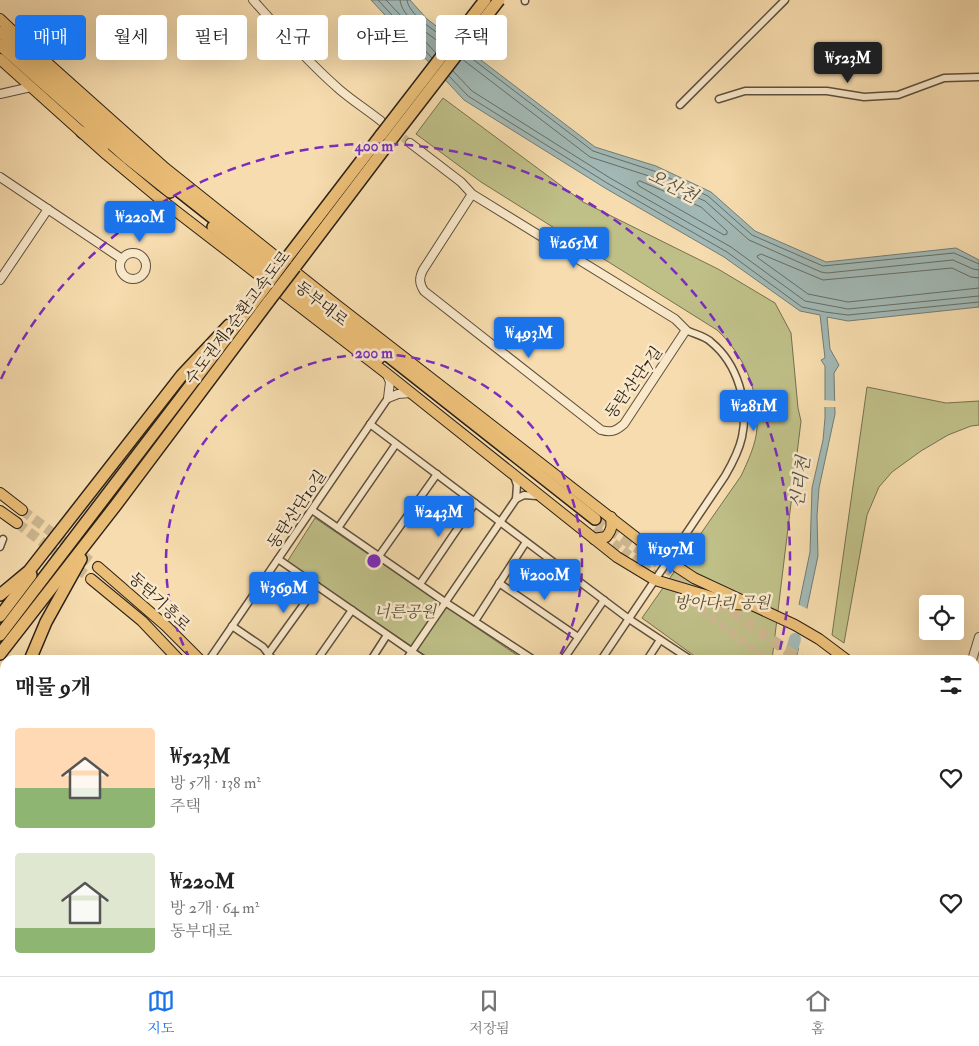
<!DOCTYPE html>
<html lang="ko">
<meta charset="utf-8">
<style>
body{margin:0;font-family:"IM FELL Double Pica","Noto Serif KR",serif;background:#f6f6f6;color:#222;height:100vh;display:flex;flex-direction:column;font-size:19px;white-space:nowrap}
*{box-sizing:border-box;margin:0}
p{font-size:16px;color:#767676}
.icon{flex:none;width:28px;height:28px;fill:none;stroke:currentColor;stroke-width:2;stroke-linecap:round;stroke-linejoin:round}
.map{position:relative;flex:1;overflow:hidden}
.panel{position:absolute;left:0px;top:655px;width:980px;height:321px;display:flex;flex-direction:column;background:#fff;border-radius:15px 15px 0 0;box-shadow:0 5px 20px #0002}
.panel>*{flex:none}
.banner{position:absolute;left:15px;top:15px;width:500px;height:45px;display:flex;gap:10px}
.controls{position:absolute;left:919px;top:595px;display:grid;gap:10px}
.controls a{display:grid;place-items:center;width:45px;height:45px;border-radius:5px;background:#fff;box-shadow:0 5px 20px #0002;font-size:25px}
.price{position:absolute;translate:-50% -42px;padding:0 11px;border-radius:5px;background:#1a73e8;color:#fff;font-size:16px;line-height:32px;filter:drop-shadow(0 1px 2px #0008)}
.price::after{content:'';position:absolute;left:50%;top:30px;width:15px;height:11px;margin-left:-8px;background:inherit;clip-path:polygon(0 0,100% 0,50% 100%)}
.price.active{background:#222;color:#fff}
ul{padding:0;list-style:none}
li{display:flex;align-items:center;gap:15px;height:125px;padding:0 15px}
li span{display:grid;place-items:center;flex:none;width:140px;height:100px;border-radius:5px;color:#555}
li>.icon{margin-inline-start:auto}
span .icon{width:60px;height:60px;fill:#fffc;stroke-width:1}
li b{font-size:21px}
h2{display:flex;justify-content:space-between;align-items:center;height:60px;padding:0 15px;font-size:21px}
.pill{padding:0 18px;border-radius:5px;background:#fff;box-shadow:0 5px 20px #0002;font-size:18px;line-height:45px}
.pill.active{background:#1a73e8;color:#fff}
.menu{display:flex;justify-content:space-around;align-items:center;height:70px;border-top:1px solid #e0e0e0;background:#fff;font-size:14px;color:#767676}
.menu a{display:grid;justify-items:center;gap:2px}
.menu .active{color:#1a73e8}
.map>svg:first-child{display:block}
</style>
<div class="map">
<svg width="979" height="976" viewBox="0 0 979 976">
<rect width="100%" height="100%" fill="#f6dcae"/>
<filter id="stains"><feTurbulence type="fractalNoise" baseFrequency=".004" numOctaves="4"/><feColorMatrix values="0 0 0 0 .2 0 0 0 0 .09 0 0 0 0 .02 0 0 0 .5 -.17"/></filter>
<radialGradient id="worn" r=".72"><stop offset=".6" stop-color="#630" stop-opacity="0"/><stop offset="1" stop-color="#630" stop-opacity=".3"/></radialGradient>
<g fill="#bfbf88" stroke="#757050">
<path d="M443,98L583,202L718,269L775,303L791,333L798,408L801,421L772,660H700L642,618L741,476C748,461 756,444 757,428C759,390 744,355 717,330L481,182L416,134Z"/>
<path d="M867,387L946,403L979,401V425L971,426L948,435L921,451L892,472L879,487L867,515L844,643L832,635Z"/>
<path d="M315,518L524,660H432L287,562Z"/>
<path d="M642,971H754L751,976H639Z"/>
</g>
<path fill="#a2b9b6" stroke="#727c76" d="M371,0H410L427,19L595,147L656,166L711,192L755,231L826,262L956,248L979,260V307L848,321L827,317L830,349L839,365L834,373L835,414L819,488L817,516L818,556L796,660H790L791,643L810,552L812,488L823,440L825,418V366L821,360L825,358L820,315L800,311L724,257L605,188L464,100Z"/>
<g fill="#f6dcae">
<path d="M823,400L837,401V407H823Z"/>
<path d="M797,604L810,610L801,649L789,642Z"/>
</g>
<g fill="none" stroke-linecap="round" stroke-linejoin="round">
<g stroke="#666d66" stroke-width="1">
<path d="M378,0L432,58"/>
<path d="M386,0L436,53"/>
<path d="M400,0C401,17 430,35 442,44"/>
<path d="M407,0C408,14 435,31 446,39"/>
<path d="M466,54L593,151L654,171L708,196L752,235L823,266L954,253L979,264"/>
<path d="M462,59L590,157L652,177L705,201L749,240L821,272L827,273L953,260L973,269L979,270"/>
<path d="M453,71L472,91L610,178L731,247L805,301L848,309L979,296"/>
<path d="M449,76L468,96L607,183L727,252L802,307L825,312L848,315L979,302"/>
<path d="M640,181L701,207L727,231V234L724,235L639,186L637,183Z"/>
<path d="M979,278L971,277L952,268L823,280L761,254L757,256L758,258L808,294L848,302L979,288"/>
</g>
<g stroke="#a2b9b6" stroke-width="12">
<path d="M789,660L795,639"/>
<path d="M909,971L912,976"/>
</g>
<g stroke="#cdb790" stroke-width="8" stroke-dasharray="8 4" stroke-linecap="butt">
<path d="M394,130L410,143"/>
<path d="M595,528L661,579"/>
<path d="M672,587L767,660"/>
<path d="M975,799L979,801"/>
</g>
<g stroke="#cdb790" stroke-width="10" stroke-dasharray="10 5" stroke-linecap="butt">
<path d="M22,510L98,567"/>
<path d="M17,523L91,579"/>
</g>
<g stroke="#cdb790" stroke-width="11" stroke-dasharray="11 5.5" stroke-linecap="butt">
<path d="M595,519L801,660"/>
<path d="M975,779L979,782"/>
</g>
<defs>
<g id="minor">
<path d="M525,1V0"/>
<path d="M719,99L745,91H827L864,97L898,95L944,78L979,77"/>
<path d="M680,105L785,0"/>
<path d="M370,424L629,619L691,660"/>
<path d="M514,476L517,485L516,499L524,495L537,496"/>
<path d="M312,510L445,602L534,660"/>
<path d="M338,528L396,444"/>
<path d="M0,547L3,539"/>
<path d="M379,556L437,474"/>
<path d="M278,559L424,660"/>
<path d="M499,583L578,637"/>
<path d="M420,584L475,503"/>
<path d="M475,621L526,542"/>
<path d="M232,626L263,647L273,660"/>
<path d="M268,654L317,586"/>
<path d="M209,660L388,398"/>
<path d="M317,660L352,610"/>
<path d="M371,660L387,635"/>
<path d="M406,660L516,499"/>
<path d="M563,660L604,600"/>
<path d="M601,660L725,476C732,464 739,451 742,437C749,404 738,364 711,342C705,336 694,334 686,330"/>
<path d="M647,660L660,640"/>
<path d="M206,971L209,976"/>
<path d="M530,971L531,976"/>
<path d="M290,976L293,971"/>
</g>
<g id="tertiary">
<path d="M253,0C281,31 309,63 340,90C353,101 367,110 381,121"/>
<path d="M0,94L31,87"/>
<path d="M410,143L461,182L472,194L675,319L686,330L624,424C616,431 611,433 601,430L424,291C419,283 419,278 423,270L472,194"/>
<path d="M0,177L122,259"/>
<circle cx="133" cy="266" r="13"/>
<path d="M0,280L48,209"/>
<path d="M387,375L390,382L388,398L398,394L411,393"/>
<path d="M972,660L979,637"/>
<path d="M773,976L776,971"/>
</g>
<g id="primary">
<path d="M0,19L20,38"/>
<path d="M34,51L165,168L334,303L656,553L694,578L795,625L819,639L847,660"/>
<path d="M0,59L107,155L155,195L386,373L617,557L655,580L735,604L749,605"/>
<path d="M0,493L22,510"/>
<path d="M0,511L17,523"/>
<path d="M594,539L606,537C612,530 612,526 611,517"/>
<path d="M98,567L166,626L200,660"/>
<path d="M91,579L142,621L179,660"/>
<path d="M975,793L979,795"/>
<path d="M486,971L493,976"/>
<path d="M515,971L522,976"/>
</g>
<g id="trunk">
<path d="M0,32L175,188L595,519"/>
<path d="M15,34L38,57"/>
<path d="M0,45L126,157L170,192"/>
<path d="M82,132L104,145"/>
<path d="M213,227L379,358"/>
</g>
<g id="motorway">
<path d="M286,259L381,135"/>
<path d="M295,267L388,144"/>
<path d="M0,595L29,571L182,375L229,325"/>
<path d="M0,616L31,575"/>
<path d="M0,635L260,294"/>
<path d="M0,654L116,505L269,301"/>
<path d="M30,660L46,622L81,559"/>
<path d="M0,822L5,831"/>
<path d="M0,883L5,871"/>
<path d="M74,971L77,976"/>
</g>
</defs>
<use href="#minor" stroke="#5e503d" stroke-width="9"/>
<use href="#tertiary" stroke="#5e503d" stroke-width="10"/>
<use href="#primary" stroke="#2b2117" stroke-width="12"/>
<use href="#trunk" stroke="#2b2117" stroke-width="14"/>
<use href="#motorway" stroke="#2b2117" stroke-width="14"/>
<use href="#minor" stroke="#f9e8ca" stroke-width="6"/>
<use href="#tertiary" stroke="#f9e8ca" stroke-width="8"/>
<use href="#primary" stroke="#ebbe77" stroke-width="10"/>
<use href="#trunk" stroke="#ebbe77" stroke-width="11"/>
<use href="#motorway" stroke="#ebbe77" stroke-width="11"/>
<defs>
<g id="motorway-bridge">
<path d="M381,135L485,0"/>
<path d="M388,144L499,0"/>
<path d="M260,294L286,259"/>
<path d="M269,301L295,267"/>
<path d="M0,930L2,927"/>
</g>
</defs>
<use href="#motorway-bridge" stroke="#2b2117" stroke-width="14" stroke-linecap="butt"/>
<use href="#motorway-bridge" stroke="#ebbe77" stroke-width="11"/>
</g>
<g fill="none" stroke="#7b2cbf" stroke-width="2.5" stroke-dasharray="9 6">
<path d="M190 659A208 208 0 1 1 558 659"/>
<path d="M435 971A415 415 0 0 1 378 976M370 976A415 415 0 0 1 313 971M1 379A415 415 0 0 1 778 658"/>
</g>
<g text-anchor="middle" stroke-width="5" stroke-linejoin="round" paint-order="stroke">
<g font-size="16" fill="#2b2117" stroke="#f9e8ca">
<text transform="translate(322 303) rotate(38)" y="6">동부대로</text>
<text transform="translate(237 317) rotate(-53)" y="6">수도권제2순환고속도로</text>
<text transform="translate(633 382) rotate(-54)" y="6">동탄산단7길</text>
<text transform="translate(296 509) rotate(-56)" y="6">동탄산단10길</text>
<text transform="translate(160 601) rotate(43)" y="6">동탄기흥로</text>
</g>
<g font-size="16" font-style="italic" fill="#575039" stroke="#f9e8ca">
<text x="722" y="608">방아다리 공원</text>
<text x="405" y="617">너른공원</text>
</g>
<g font-size="18" font-style="italic" fill="#4f4f47" stroke="#f9e8ca">
<text transform="translate(673 186) rotate(27)" y="6">오산천</text>
<text transform="translate(800 482) rotate(-82)" y="6">신리천</text>
</g>
</g>
<circle cx="374" cy="561" r="8" fill="#7b2cbf" stroke="#f9e8ca" stroke-width="2.5"/>
<g font-size="15" text-anchor="middle" font-weight="bold" fill="#7b2cbf" stroke="#f9e8ca" stroke-width="5" stroke-linejoin="round" paint-order="stroke">
<text x="374" y="151">400 m</text>
<text x="374" y="358">200 m</text>
</g>
<rect width="100%" height="100%" filter="url(#stains)"/>
<rect width="100%" height="100%" fill="url(#worn)"/>
</svg>
<div class="controls">
<a><svg class="icon" aria-label="locate" viewBox="0 0 24 24"><circle cx="12" cy="12" r="6"/><path d="M12 2v4M12 18v4M2 12h4M18 12h4"/></svg></a>
</div>
<b class="price active" style="left:848px;top:84px">₩523M</b>
<b class="price" style="left:140px;top:243px">₩220M</b>
<b class="price" style="left:574px;top:269px">₩265M</b>
<b class="price" style="left:529px;top:359px">₩493M</b>
<b class="price" style="left:754px;top:432px">₩281M</b>
<b class="price" style="left:439px;top:538px">₩243M</b>
<b class="price" style="left:671px;top:575px">₩197M</b>
<b class="price" style="left:545px;top:601px">₩200M</b>
<b class="price" style="left:284px;top:614px">₩369M</b>
<div class="banner">
<a class="pill active">매매</a>
<a class="pill">월세</a>
<a class="pill">필터</a>
<a class="pill">신규</a>
<a class="pill">아파트</a>
<a class="pill">주택</a>
</div>
<section class="panel">
<h2>매물 9개<svg class="icon" aria-label="filters" viewBox="0 0 24 24"><path d="M4 7h16M4 17h16"/><circle cx="9" cy="7" r="2"/><circle cx="15" cy="17" r="2"/></svg></h2>
<ul>
<li><span style="background:linear-gradient(#ffd9b3 60%,#8fb573 0)"><svg class="icon" aria-label="home" viewBox="0 0 24 24"><path d="M3 11l9-7 9 7M6 9v11h12V9"/></svg></span><div><b>₩523M</b><p>방 5개 · 138 m²</p><p>주택</p></div><svg class="icon" aria-label="heart" viewBox="0 0 24 24"><path d="M12 20l-8-8c-3-5 5-10 8-4 3-6 11-1 8 4z"/></svg></li>
<li><span style="background:linear-gradient(#dfe7d0 75%,#8fb573 0)"><svg class="icon" aria-label="home" viewBox="0 0 24 24"><path d="M3 11l9-7 9 7M6 9v11h12V9"/></svg></span><div><b>₩220M</b><p>방 2개 · 64 m²</p><p>동부대로</p></div><svg class="icon" aria-label="heart" viewBox="0 0 24 24"><path d="M12 20l-8-8c-3-5 5-10 8-4 3-6 11-1 8 4z"/></svg></li>
</ul>
</section>
</div>
<nav class="menu">
<a class="active"><svg class="icon" aria-label="map" viewBox="0 0 24 24"><path d="M3 6l6-2 6 2 6-2v14l-6 2-6-2-6 2zM9 4v14M15 6v14"/></svg>지도</a>
<a><svg class="icon" aria-label="saved" viewBox="0 0 24 24"><path d="M7 4h10v16l-5-4-5 4z"/></svg>저장됨</a>
<a><svg class="icon" aria-label="home" viewBox="0 0 24 24"><path d="M3 11l9-7 9 7M6 9v11h12V9"/></svg>홈</a>
</nav>
